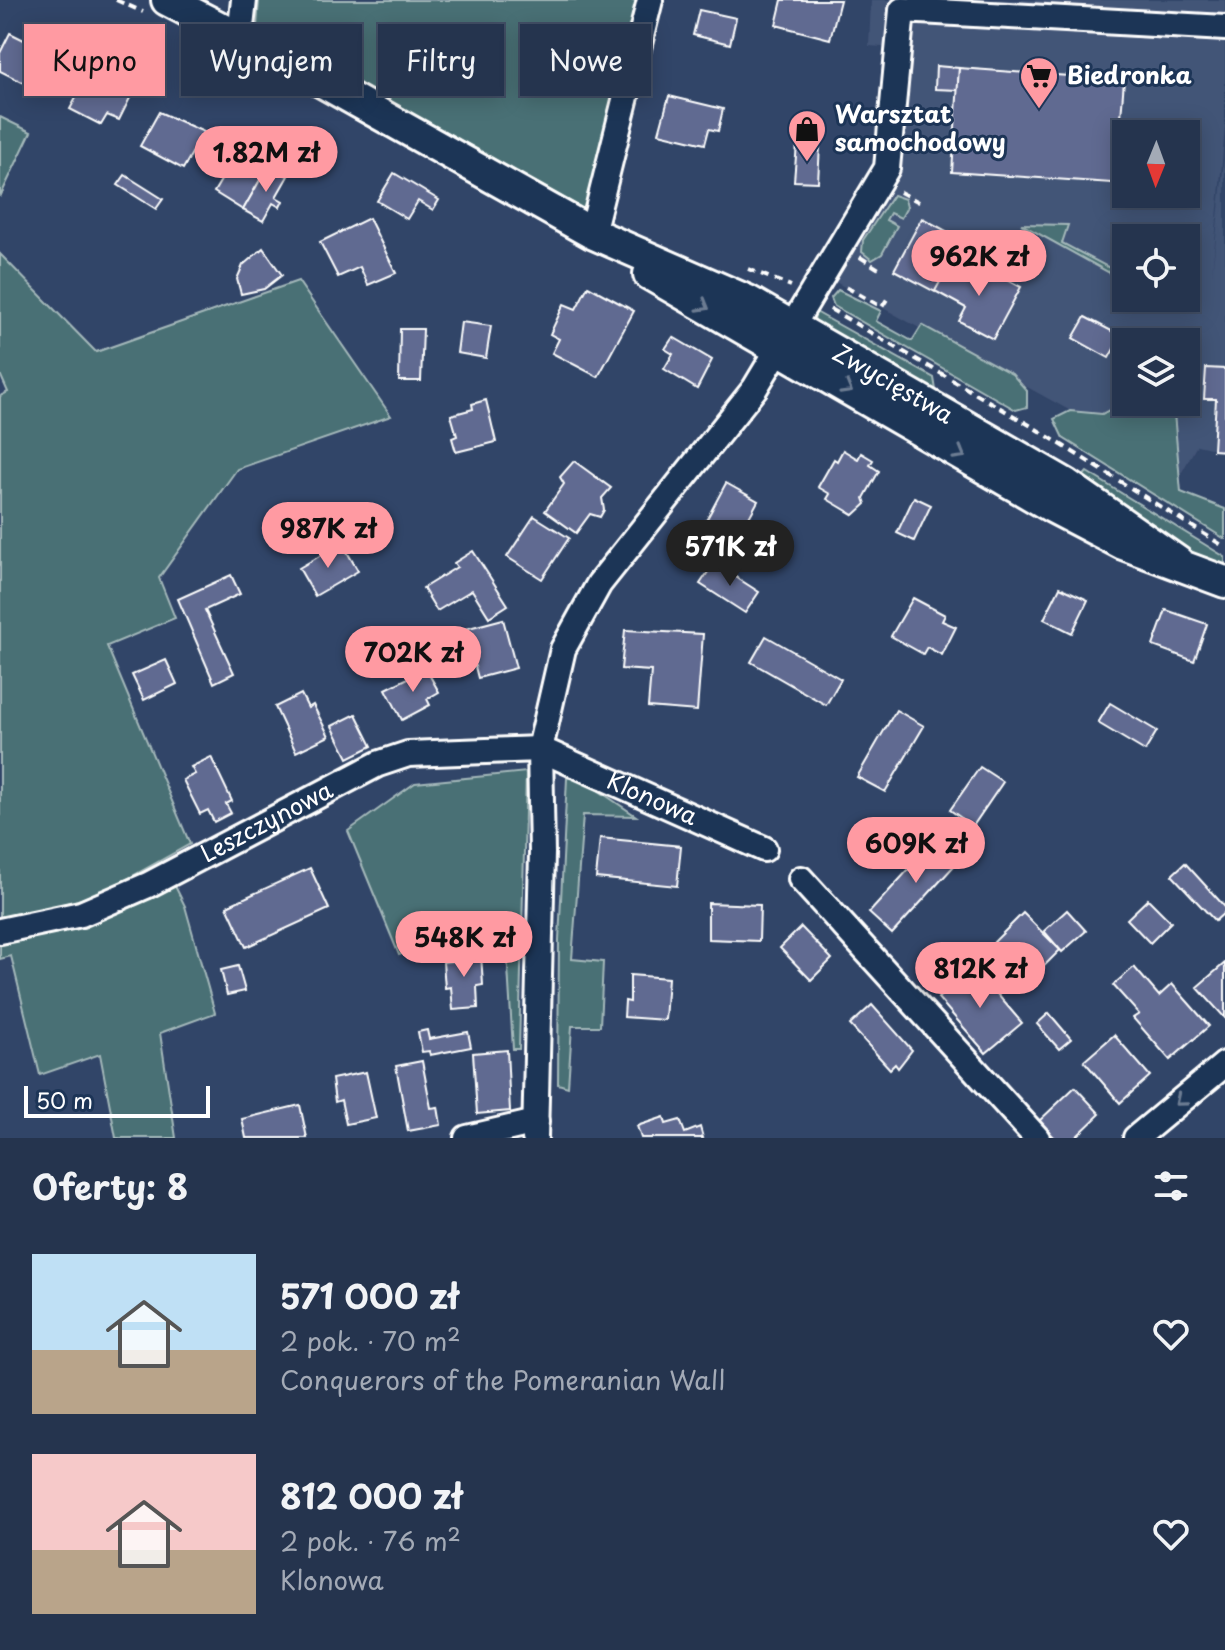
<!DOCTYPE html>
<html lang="pl">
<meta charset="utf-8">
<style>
body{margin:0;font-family:"Playpen Sans",sans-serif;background:#313f58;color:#f1f3f6;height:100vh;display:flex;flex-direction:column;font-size:30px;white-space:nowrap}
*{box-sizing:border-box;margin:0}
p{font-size:26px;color:#a3aab6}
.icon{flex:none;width:44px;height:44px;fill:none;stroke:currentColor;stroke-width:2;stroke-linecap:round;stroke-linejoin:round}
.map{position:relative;height:1138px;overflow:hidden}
.side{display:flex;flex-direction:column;background:#25344e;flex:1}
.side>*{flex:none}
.hud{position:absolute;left:24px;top:24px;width:800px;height:72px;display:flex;gap:16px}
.needle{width:52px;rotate:181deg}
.fabs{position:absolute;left:1112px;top:120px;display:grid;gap:16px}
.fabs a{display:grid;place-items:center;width:88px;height:88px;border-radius:0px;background:#25344e;box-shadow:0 4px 20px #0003,0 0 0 2px #424f66;font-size:40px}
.scale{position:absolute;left:24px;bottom:20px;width:186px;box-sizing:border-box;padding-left:8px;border:4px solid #fff;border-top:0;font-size:22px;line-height:28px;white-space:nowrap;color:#fff;-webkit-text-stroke:6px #1d3557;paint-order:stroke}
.price{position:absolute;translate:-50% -68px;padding:0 18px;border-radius:28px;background:#ff9aa2;color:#111;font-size:26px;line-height:52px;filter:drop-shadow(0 2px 4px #0008)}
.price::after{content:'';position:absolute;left:50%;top:48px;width:24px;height:18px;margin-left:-12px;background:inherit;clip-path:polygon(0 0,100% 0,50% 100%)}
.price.selected{background:#222;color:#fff}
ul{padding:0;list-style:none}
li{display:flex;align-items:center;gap:24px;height:200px;padding:0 32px}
li span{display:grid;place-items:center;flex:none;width:224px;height:160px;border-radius:0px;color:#555}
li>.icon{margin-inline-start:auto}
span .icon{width:96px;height:96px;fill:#fffc;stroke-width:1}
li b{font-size:34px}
h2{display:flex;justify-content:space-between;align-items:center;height:96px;padding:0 32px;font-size:34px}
.tag{padding:0 28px;border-radius:0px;background:#25344e;box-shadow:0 4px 20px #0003,0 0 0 2px #424f66;font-size:28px;line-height:72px}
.tag.selected{background:#ff9aa2;color:#111}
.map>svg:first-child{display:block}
</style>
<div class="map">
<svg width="1225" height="1138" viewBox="0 0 1225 1138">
<rect width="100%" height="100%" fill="#314568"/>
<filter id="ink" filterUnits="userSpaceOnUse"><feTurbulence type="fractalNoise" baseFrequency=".0125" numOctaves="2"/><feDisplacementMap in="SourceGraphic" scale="16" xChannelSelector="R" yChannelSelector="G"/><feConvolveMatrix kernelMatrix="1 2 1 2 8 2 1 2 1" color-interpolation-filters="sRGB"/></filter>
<g filter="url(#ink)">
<path fill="#435477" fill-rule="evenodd" d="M871,0H1225V127L1212,276L1225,151V451L1197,445L1182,472L832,280L902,164L910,49L869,46ZM1126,134H1186V194H1126ZM1126,238H1186V298H1126ZM1126,342H1186V402H1126Z"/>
<g fill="#497074" stroke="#a4b8ba" stroke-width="2">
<path d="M259,0H638L587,211L257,27Z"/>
<path d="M0,117L31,132L0,197Z"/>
<path d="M893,195L905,199L907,207L901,218L890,213L886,220L897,226L882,254L872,260L862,252L863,240Z"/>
<path d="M1021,224L1068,225L1062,243L1119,273L1126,262V282Z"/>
<path d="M0,254L96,352L298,281L391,416L237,469L159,578L175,618L107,646L190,844L100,894L0,921V396L8,392L0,374Z"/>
<path d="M838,290L881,311L876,321L912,341L922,325L1012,374L1027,391V407L1016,410L834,306L831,298Z"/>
<path d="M814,311L934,378L936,390L904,376L815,326Z"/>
<path d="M1126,401L1173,402L1181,492L1225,509V539L1063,438L1054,419L1070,411L1102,414Z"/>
<path d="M1087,472L1225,557V568L1183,550L1077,483Z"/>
<path d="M526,772L519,1049H513L505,918L399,955L348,831L415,783Z"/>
<path d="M567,778H580L636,816L583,815L572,959L603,962L600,1026H572L568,1087L558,1084L559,940Z"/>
<path d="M175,886L185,906L215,1013L160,1033L176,1138H116L100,1054L40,1075L11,956L0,959V943L103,916Z"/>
</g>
<g fill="#616a91" stroke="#fff" stroke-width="2">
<path d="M782,0H840L830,39L776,25Z"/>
<path d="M699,10L736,18L730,44L693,35Z"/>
<path d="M10,33L46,51L44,55L56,62L40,91L0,71V53Z"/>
<path d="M936,66L959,68L958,90L935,89Z"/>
<path d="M959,68L1124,80L1120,130L1134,131L1126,134V184L952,172Z"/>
<path d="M89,74L131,96L119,120L107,115L101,125L70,109Z"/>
<path d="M669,96L723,109L718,131L709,129L705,144L659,133Z"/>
<path d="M159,112L204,132L183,169L140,146Z"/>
<path d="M797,144L820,145L818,182L794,181Z"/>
<path d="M249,155L268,166L243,210L214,192L227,170L238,175Z"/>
<path d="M268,166L288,176L276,197L283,201L280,207L273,203L263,221L243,210Z"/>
<path d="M394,173L439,200L433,210L418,201L407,219L377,201Z"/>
<path d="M125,175L163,199L156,209L118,185Z"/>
<path d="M369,218L396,273L368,285L360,267L338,277L320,242Z"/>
<path d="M922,218L963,240L935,292L894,270Z"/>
<path d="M1008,231L1028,242L1015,266L995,255Z"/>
<path d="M263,248L282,275L264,289L241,294L237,279L243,265Z"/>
<path d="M951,262L982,279L987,269L1021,287L993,339L959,321L966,308L935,291Z"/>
<path d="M588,286L634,311L598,377L552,353L559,339L550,334L564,304L576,309Z"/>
<path d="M1085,317L1121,336L1109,358L1073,338Z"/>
<path d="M461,322L491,326L486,358L457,353Z"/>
<path d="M400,329H423L421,381H399Z"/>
<path d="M673,337L712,360L697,389L664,369L673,354L665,349Z"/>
<path d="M1206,368L1225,369V451L1213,450L1216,399H1204Z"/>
<path d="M486,400L496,442L456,452L452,438L457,436L451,415L473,409L472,404Z"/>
<path d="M843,450L858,459L861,453L873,460L870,465L879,471L864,498L866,504L854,515L832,502L827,499L830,494L818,487L834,459L837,461Z"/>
<path d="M574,461L611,488L602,498L604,510L600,517L590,514L576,533L545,511L564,484L560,477Z"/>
<path d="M726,483L758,501L732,549L700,532Z"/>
<path d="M914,497L931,505L914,541L897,533Z"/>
<path d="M534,516L569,538L542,579L507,557Z"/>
<path d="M342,543L358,571L315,596L299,568Z"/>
<path d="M473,551L508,605L489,617L472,590L437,611L423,588L457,567L454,563Z"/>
<path d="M714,563L759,592L745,613L700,584Z"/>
<path d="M231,575L240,594L205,610L234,673L214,683L178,599Z"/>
<path d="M1060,587L1088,600L1072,633L1044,619Z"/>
<path d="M913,598L945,615L942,621L956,627L942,655L927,647L923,654L891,636Z"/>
<path d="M1166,610L1207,624L1194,661L1153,646Z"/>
<path d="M503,619L516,668L478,678L465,629Z"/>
<path d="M625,630L703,634L697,711L648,707L651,671L621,669Z"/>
<path d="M766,636L841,679L826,705L751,662Z"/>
<path d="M166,660L177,684L144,700L132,675Z"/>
<path d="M426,669L439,692L427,699L430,705L402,720L386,689Z"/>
<path d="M301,694L308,708L313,705L329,736L296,752L275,707Z"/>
<path d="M1110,703L1157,731L1145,751L1098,723Z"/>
<path d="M896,710L924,726L885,792L857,777Z"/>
<path d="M356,714L372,746L348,758L332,726Z"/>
<path d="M211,757L232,801L226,804L231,813L214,822L208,810L200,814L183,780L195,774L191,767Z"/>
<path d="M980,767L1003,782L973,826L950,810Z"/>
<path d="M939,836L962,857L892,934L869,913Z"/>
<path d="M600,838L681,846L677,886L596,878Z"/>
<path d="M1185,863L1225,907V912L1215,921L1172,875Z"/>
<path d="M310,868L329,909L246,947L227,906Z"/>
<path d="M1148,899L1171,922L1150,943L1127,919Z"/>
<path d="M708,903L760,905L759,941L708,939Z"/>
<path d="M1067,910L1086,931L1062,952L1044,931Z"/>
<path d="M1023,913L1060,950L1025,985L988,948Z"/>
<path d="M801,927L832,959L811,980L780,948Z"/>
<path d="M464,950L468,954H481L483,985L477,986L478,1008L453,1010L451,987L445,988L443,962L453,961L457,951Z"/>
<path d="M1225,963V1018L1197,987Z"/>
<path d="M238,966L245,991L227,995L221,970Z"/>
<path d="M974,967L1022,1023L986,1053L938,998Z"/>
<path d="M1134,967L1159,996L1172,984L1209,1026L1170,1060L1133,1018L1139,1014L1113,985Z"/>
<path d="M630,975L668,978L665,1020L624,1017L625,1001L630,1002Z"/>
<path d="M872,1005L912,1050L898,1068L895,1064L890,1069L850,1025Z"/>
<path d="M1049,1013L1071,1039L1059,1049L1037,1024Z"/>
<path d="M427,1030L429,1039L468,1032L471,1047L430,1055L429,1051L422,1052L418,1032Z"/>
<path d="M1114,1035L1150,1076L1120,1103L1084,1061Z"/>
<path d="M507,1050L510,1111L477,1114L473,1053Z"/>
<path d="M422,1061L431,1108L438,1107L441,1125L408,1131L396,1066Z"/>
<path d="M366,1072L376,1118L346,1124L341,1100L335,1102L332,1079Z"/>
<path d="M1075,1087L1100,1114L1075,1138H1055L1039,1121Z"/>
<path d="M300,1105L307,1138H246L242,1119Z"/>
<path d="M664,1117L666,1124L680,1120L685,1133L700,1127L703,1138H641L637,1126Z"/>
</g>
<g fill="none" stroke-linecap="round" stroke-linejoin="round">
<defs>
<g id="minor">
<path d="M240,36L244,0"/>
<path d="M592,233L650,0"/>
<path d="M801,879L1037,1138"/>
<path id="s1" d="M0,931L81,914L148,885L378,764L408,754L540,749L764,849"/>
<path d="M467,1138L536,1122"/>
<path d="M535,1138L542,853L540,749L563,649L599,584L755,388L887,168L902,10L1225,28"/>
<path d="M1136,1138L1225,1064"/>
</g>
<g id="major">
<path id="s2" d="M167,0L292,65L592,233L748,301L1066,484L1178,562"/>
<path d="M649,274L1052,507L1123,544L1225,582"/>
</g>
</defs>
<use href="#minor" stroke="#fff" stroke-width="30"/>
<use href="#major" stroke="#fff" stroke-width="36"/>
<g stroke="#fff" stroke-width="4" stroke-dasharray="8 6" stroke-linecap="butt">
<path d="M116,0L143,12"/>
<path d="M900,192L919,202"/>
<path d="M860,257L882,271"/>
<path d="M748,269L791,286"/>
<path d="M846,287L882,307L889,296"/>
<path d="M830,309L1033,427L1225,547"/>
</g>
<use href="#minor" stroke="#1d3557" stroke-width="24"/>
<use href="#major" stroke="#1d3557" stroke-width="30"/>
</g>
<defs><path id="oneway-chevron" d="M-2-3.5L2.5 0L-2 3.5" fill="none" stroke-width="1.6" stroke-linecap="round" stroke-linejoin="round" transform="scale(2)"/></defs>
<g stroke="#6c7c92">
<use href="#oneway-chevron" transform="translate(704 306) rotate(30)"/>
<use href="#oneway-chevron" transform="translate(847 389) rotate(30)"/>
<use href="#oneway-chevron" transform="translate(960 454) rotate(30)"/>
<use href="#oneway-chevron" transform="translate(1180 1101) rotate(140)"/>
</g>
</g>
<defs>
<symbol id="supermarket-pin" viewBox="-11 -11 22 30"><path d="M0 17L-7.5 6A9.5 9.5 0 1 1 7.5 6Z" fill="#ff9aa2" stroke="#1d3557"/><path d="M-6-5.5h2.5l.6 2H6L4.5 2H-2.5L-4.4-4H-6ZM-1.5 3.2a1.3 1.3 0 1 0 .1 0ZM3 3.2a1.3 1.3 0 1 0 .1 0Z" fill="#111"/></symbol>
<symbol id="shop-pin" viewBox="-11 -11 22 30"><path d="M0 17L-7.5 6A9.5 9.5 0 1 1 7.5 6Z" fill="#ff9aa2" stroke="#1d3557"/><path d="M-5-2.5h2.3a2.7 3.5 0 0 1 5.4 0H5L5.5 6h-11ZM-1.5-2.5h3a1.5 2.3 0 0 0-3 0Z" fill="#111"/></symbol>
</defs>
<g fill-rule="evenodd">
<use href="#supermarket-pin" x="1017" y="54" width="44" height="60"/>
<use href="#shop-pin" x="785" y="107" width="44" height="60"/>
</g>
<g text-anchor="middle" stroke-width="6" stroke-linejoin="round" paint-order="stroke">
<g font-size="24" font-weight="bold" fill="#fff" stroke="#1d3557" text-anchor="start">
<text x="1067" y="84">Biedronka</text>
<text x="835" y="123">Warsztat<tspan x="835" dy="28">samochodowy</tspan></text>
</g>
<g font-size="24" fill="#fff" stroke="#1d3557">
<text dy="8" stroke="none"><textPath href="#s2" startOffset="822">Zwycięstwa</textPath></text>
<text dy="8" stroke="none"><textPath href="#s1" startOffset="702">Klonowa</textPath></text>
<text dy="8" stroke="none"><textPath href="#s1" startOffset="290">Leszczynowa</textPath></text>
</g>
</g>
</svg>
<div class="fabs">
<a><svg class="needle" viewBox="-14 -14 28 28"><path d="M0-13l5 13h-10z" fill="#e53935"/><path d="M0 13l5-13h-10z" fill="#a3aab6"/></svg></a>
<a><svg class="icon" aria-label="locate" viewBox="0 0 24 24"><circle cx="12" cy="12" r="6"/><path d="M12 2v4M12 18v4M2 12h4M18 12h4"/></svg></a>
<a><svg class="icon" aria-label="layers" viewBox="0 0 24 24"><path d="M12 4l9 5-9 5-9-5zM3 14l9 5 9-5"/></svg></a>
</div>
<div class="scale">50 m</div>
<b class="price" style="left:266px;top:194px">1.82M zł</b>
<b class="price" style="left:979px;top:298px">962K zł</b>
<b class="price" style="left:328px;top:570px">987K zł</b>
<b class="price selected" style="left:730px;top:588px">571K zł</b>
<b class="price" style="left:413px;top:694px">702K zł</b>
<b class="price" style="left:916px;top:885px">609K zł</b>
<b class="price" style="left:464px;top:979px">548K zł</b>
<b class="price" style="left:980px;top:1010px">812K zł</b>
<div class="hud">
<a class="tag selected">Kupno</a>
<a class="tag">Wynajem</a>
<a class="tag">Filtry</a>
<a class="tag">Nowe</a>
</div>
</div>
<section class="side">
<h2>Oferty: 8<svg class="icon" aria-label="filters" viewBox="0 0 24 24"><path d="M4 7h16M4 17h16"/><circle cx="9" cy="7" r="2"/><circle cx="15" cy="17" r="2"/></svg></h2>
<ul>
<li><span style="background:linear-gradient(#bfe0f5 60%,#b9a48a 0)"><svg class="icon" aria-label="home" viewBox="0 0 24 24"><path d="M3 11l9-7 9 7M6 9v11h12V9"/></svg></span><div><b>571 000 zł</b><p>2 pok. · 70 m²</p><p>Conquerors of the Pomeranian Wall</p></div><svg class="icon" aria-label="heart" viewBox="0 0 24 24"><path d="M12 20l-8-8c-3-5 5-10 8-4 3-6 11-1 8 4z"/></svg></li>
<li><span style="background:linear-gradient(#f6c9c9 60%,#b9a48a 0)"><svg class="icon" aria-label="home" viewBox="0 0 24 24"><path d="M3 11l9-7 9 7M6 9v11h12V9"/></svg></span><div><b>812 000 zł</b><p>2 pok. · 76 m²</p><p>Klonowa</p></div><svg class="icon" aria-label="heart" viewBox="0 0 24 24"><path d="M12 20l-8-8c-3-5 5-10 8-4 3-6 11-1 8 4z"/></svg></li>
</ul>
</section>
